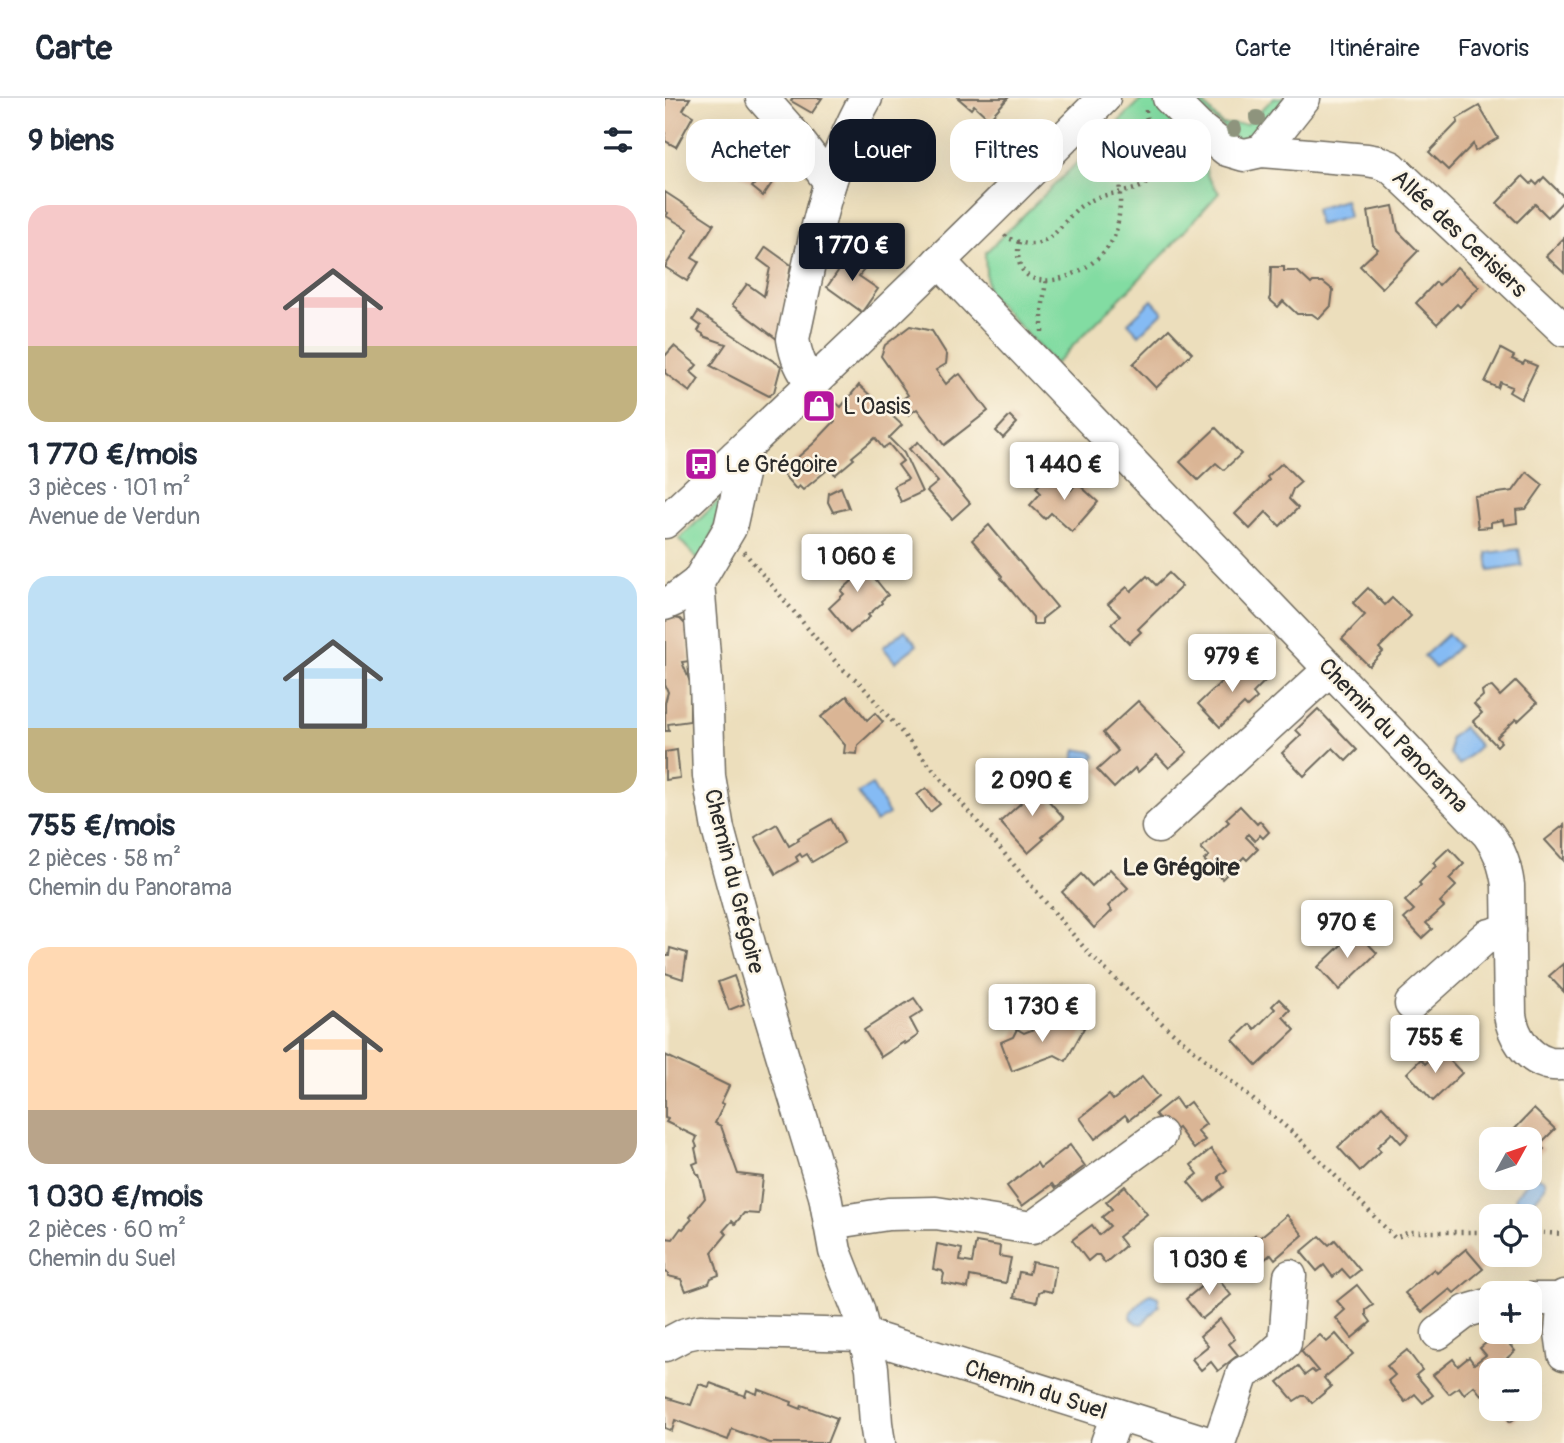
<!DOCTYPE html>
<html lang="fr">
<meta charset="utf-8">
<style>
body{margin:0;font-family:Pangolin,sans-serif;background:#f2f2f3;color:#1f2937;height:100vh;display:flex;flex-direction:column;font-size:26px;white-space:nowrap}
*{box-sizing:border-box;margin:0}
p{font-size:23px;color:#747a83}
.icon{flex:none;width:38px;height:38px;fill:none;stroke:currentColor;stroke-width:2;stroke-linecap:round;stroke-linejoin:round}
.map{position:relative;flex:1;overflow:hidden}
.sheet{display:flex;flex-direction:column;background:#fff;width:665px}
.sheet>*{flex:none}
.banner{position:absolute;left:21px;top:21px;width:665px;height:63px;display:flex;gap:14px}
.needle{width:46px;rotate:50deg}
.tools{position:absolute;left:814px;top:1029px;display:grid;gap:14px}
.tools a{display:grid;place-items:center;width:63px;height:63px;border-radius:14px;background:#fff;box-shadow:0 7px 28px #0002;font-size:35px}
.price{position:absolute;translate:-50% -60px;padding:0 16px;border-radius:7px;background:#fff;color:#222;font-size:23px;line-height:46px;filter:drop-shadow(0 2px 4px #0008)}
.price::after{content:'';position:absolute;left:50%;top:42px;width:21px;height:16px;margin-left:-10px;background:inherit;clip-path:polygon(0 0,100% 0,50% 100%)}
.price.on{background:#111827;color:#fff}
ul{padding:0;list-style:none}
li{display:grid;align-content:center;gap:14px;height:371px;padding:0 28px}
li span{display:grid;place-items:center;height:217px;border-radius:21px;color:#555}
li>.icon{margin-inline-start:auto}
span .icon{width:126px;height:126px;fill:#fffc;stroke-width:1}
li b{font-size:30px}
h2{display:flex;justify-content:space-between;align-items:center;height:84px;padding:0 28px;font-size:30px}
.tag{padding:0 24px;border-radius:21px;background:#fff;box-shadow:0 7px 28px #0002;font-size:24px;line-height:63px}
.tag.on{background:#111827;color:#fff}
header{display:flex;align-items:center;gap:42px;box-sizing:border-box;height:98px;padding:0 35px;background:#fff;border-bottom:2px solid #e0e1e3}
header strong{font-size:33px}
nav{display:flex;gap:38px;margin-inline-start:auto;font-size:24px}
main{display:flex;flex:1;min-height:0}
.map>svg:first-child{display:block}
</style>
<header>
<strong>Carte</strong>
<nav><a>Carte</a><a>Itinéraire</a><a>Favoris</a></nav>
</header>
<main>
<section class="sheet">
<h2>9 biens<svg class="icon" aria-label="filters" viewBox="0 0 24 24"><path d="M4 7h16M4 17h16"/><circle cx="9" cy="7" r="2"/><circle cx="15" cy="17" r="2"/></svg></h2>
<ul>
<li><span style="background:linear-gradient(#f6c9c9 65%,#c2b280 0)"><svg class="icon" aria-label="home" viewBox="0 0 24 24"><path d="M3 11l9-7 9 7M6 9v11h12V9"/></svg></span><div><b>1 770 €/mois</b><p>3 pièces · 101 m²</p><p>Avenue de Verdun</p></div></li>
<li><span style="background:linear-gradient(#bfe0f5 70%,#c2b280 0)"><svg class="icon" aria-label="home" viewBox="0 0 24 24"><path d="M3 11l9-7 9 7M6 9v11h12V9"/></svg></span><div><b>755 €/mois</b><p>2 pièces · 58 m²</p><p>Chemin du Panorama</p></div></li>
<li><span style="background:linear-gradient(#ffd9b3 75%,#b9a48a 0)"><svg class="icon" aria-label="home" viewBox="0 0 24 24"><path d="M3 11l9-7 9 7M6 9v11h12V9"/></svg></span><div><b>1 030 €/mois</b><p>2 pièces · 60 m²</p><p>Chemin du Suel</p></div></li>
</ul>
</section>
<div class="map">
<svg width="899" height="1345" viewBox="0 0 899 1345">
<rect width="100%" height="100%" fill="#fcf5e5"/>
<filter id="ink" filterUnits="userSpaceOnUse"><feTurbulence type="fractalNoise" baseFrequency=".0143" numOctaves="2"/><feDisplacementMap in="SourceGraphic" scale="14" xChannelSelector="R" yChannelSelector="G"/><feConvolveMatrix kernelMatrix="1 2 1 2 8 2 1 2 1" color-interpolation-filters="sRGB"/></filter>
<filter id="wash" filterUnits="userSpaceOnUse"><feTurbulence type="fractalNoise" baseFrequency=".00686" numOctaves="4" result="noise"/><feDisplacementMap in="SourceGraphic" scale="28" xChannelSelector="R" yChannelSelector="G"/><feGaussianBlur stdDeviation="1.57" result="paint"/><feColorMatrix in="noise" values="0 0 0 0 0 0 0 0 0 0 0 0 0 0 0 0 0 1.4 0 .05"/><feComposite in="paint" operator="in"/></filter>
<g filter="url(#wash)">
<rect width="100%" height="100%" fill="#ecdebc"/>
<g fill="#82dca2" stroke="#568466" stroke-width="2">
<path d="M478,0H490L532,44L538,55L542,77L554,95L500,155L390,266L322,194L320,155Z"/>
<path d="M609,0H629L590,38L581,42H573L533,8L537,4L557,26H581Z"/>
<path d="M61,396L37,466L14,441Z"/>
</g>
<g fill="#85bbf4" stroke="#587390" stroke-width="2">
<path d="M680,102L684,119L654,127L650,111Z"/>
<path d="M487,202L498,214L474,237L463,225Z"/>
<path d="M854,451L857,468L824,473L822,455Z"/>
<path d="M240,532L252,547L230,564L218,549Z"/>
<path d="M783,536L794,548L770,570L759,558Z"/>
<path d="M798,629L815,648L794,667L785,656V640Z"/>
<path d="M411,651L427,654L431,658L425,664L420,686L404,683Z"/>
<path d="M207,687L224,716L210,724L193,695Z"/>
<path d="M868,1079C895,1079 871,1100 864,1108L861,1109L855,1108L850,1101L852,1096Z"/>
<path d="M486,1196L493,1199L494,1208L477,1226L471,1225L466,1220V1214L483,1197Z"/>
</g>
<g id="blocks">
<g fill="#dab595">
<path d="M0,0H25L18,12L28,18L11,49L0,43Z"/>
<path d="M128,0H157L147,15L126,3Z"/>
<path d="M293,0H343L324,21L309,7L306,11Z"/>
<path d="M814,8L833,40L810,53L808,46L783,72L764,54L793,24L792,21Z"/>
<path d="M83,49L116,72L98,98L87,89L89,87L67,71Z"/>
<path d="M858,78L866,86L868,83L872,87L879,79L899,99V102L883,119L870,106L852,124L832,105Z"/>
<path d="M0,94L49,126L27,160L34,164L22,183L0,169L23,131L1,118L3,115L0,113Z"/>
<path d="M728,108L733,133L753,153L717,190L695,168L713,151L708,147L703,113Z"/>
<path d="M899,140V175L881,158Z"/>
<path d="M101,149L126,167L113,242L67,207L82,186L99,198L105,170L93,161Z"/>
<path d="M175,154L182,159L184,157L201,169L194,178L213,191L197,214L162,189L178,166L170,160Z"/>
<path d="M606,169H619V173H632L646,186L648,184H658L668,192L666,208L654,221L647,216H632L618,203L613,209L604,201L605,199Z"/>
<path d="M792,169L814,189L795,209L792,206L772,226L751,205L771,184L774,187Z"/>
<path d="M33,214L116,268L109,294L104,298L46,268L61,246L38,238V236L33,233L36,228L28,222Z"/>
<path d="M245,228L267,233L282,257L281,266L271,272L281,286L291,277L292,278L295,276L323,313L279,347L252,311L243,317L234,304L243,297L216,258L220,247Z"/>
<path d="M504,231L527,255L491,290L468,266Z"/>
<path d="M9,248L32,267L26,274L34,281L25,294L0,275V258Z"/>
<path d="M836,251L849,258L847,261L858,266L860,263L872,268L856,301L844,294L847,289L835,284L833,290L820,284Z"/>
<path d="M194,287L237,327L224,340L239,355L257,394L236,404L229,388L243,381L233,367L238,363L224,346L218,350L210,340L187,359L189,361L170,377L166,369L138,392L134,388L131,391L116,374L149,345L170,323L167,320L149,315L162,297L176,309Z"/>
<path d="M345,318L352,325L338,340L331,333Z"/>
<path d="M551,330L576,356L559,372L551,365L533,382L515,364Z"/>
<path d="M253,344L305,405L287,421L262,393L273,384L244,351Z"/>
<path d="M617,365L636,384L628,391L624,401L633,410L615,428L601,414L585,431L570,416L604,382L602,379Z"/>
<path d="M862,374L878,387L861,411L851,412L852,425L839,427L838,422L826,424V429L813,430L809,398L848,393Z"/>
<path d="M394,375L405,386L402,388L406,392L412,385L433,404L407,434L386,415L380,421L365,407L376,395L371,390L380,380L385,385Z"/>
<path d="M176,389L184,410L168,414L163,404L164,395Z"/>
<path d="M324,427L392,509L377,521V526H368V519L336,480L337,478L307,442Z"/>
<path d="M187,452L223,497L216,503L217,505L203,517L205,519L185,535L164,510L179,496L176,493L187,483L172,465Z"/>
<path d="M504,475L517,488L473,531L476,534L464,545L446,526L455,518L443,506L462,489L466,493L482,478L491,487Z"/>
<path d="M703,490L720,507L727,500L746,518L714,550L718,554L704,568L677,541L700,517L688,505Z"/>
<path d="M8,520L15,521L21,527L25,563L17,564L25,584V623L3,626L4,633H0V605L3,594L0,587V523Z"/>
<path d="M579,562L600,583L588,595L592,600L582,609L579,606L555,629L533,606Z"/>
<path d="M851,583L872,605L853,623L851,621L832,639L836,644L832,648L808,623L817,615L809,606L818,598L817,593L821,590L827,589L835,598Z"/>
<path d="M182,598L202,622L210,615L218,624L193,647L192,656L179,655L180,647L156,619Z"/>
<path d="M473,603L522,654L504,670L492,657L473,674L470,670L449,690L432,672L453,653L438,635Z"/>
<path d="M653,611L692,652L681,663L668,650L639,678L617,655L636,637L631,632Z"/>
<path d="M12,652L15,680L0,682V654Z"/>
<path d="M367,684L399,720L377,739L379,741L363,755L335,724L356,705L350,699Z"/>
<path d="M261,690L275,706L265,714L252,697Z"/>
<path d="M575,708L592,726L595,723L604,734L598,740L595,737L590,743L583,736L581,739L593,751L582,762L579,759L557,781L539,762L544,758L536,750L564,724L561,721Z"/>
<path d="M166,721L179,745L147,764L142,756L137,759L135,756L131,759L133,763L111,776L90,739L112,726L124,748L134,742L133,740Z"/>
<path d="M899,727V763L880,742Z"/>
<path d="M784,750L799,766L784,781L791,788L775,804L779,809L761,825L767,831L757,840L739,821L749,812L740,803L756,787L754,785L771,768L768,765Z"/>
<path d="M445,771L463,790L443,808L447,813L429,830L397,794L416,776L427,788Z"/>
<path d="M691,833L712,855L674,892L653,869Z"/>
<path d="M5,850L22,855L18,881L0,875V858H4Z"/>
<path d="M899,865V894L884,878Z"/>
<path d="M69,878L79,906L64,912L53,884Z"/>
<path d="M249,900L258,913L245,921L253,936L252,938L240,946L239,944L216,959L199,932Z"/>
<path d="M614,901L625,912L618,919L630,932L592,968L568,942L585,926L590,931L610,911L607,908Z"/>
<path d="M404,922L419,930L401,963L390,957L347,973L336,944L348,939L352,931L359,935L379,927L380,931Z"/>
<path d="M775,952L797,975L768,1003L742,975L756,961L760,966Z"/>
<path d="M0,957L64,988L56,1005L59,1006L50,1025L56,1028L73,1076L98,1079L94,1116L79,1115L70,1126L67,1123L58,1133L62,1136L47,1154L54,1177L46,1180L44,1185L21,1193L16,1181L3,1178V1175L0,1174V1140L8,1141L16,1130L18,1131L27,1121L25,1119L40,1100L34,1076H32L28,1066L33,1064L30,1050L32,1049L30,1044L32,1039L1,1024L3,1021L0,1020Z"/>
<path d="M477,979L493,999L464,1022L460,1017L430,1041L415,1020L444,997L448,1002Z"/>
<path d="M510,1000L517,1010L525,1004L541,1026L532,1033L540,1042L529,1051L513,1030L506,1035L490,1016Z"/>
<path d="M717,1008L744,1037L736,1045L727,1035L712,1049L716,1053L695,1073L673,1049Z"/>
<path d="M869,1011L890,1031L874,1047L879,1051L864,1066V1041H840Z"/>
<path d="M405,1047L420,1068L390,1090L387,1086L357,1108L342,1088L372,1065L375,1070Z"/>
<path d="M546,1051L562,1072L554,1078V1081L559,1089L540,1104L523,1084L533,1076L526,1067Z"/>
<path d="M460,1088L482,1116L453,1139L460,1148L440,1165L434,1157H430L423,1163L407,1142L427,1127L434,1137L445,1128L437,1119L447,1111L441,1104Z"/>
<path d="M622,1117L638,1137L610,1161L606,1156L577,1181L560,1161L590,1137L593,1141Z"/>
<path d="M655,1138L664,1147L670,1142L695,1172L685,1180L677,1171L668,1179L659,1167L652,1173L636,1154Z"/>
<path d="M311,1144L335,1148L334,1158L346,1160L341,1185L305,1178L303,1190L277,1185L279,1176L277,1173L268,1171L272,1146L297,1151L295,1163L307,1165Z"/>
<path d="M801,1151L818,1171L789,1195L785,1191L757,1214L740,1195L769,1171L772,1175Z"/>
<path d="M367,1164L391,1169L387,1194L378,1192L374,1194L372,1204L349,1199L354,1174L364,1176Z"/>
<path d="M550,1177L566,1197L537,1221L521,1201Z"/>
<path d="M692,1187L708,1207L701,1212V1217L706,1224L687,1240L671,1220L680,1212L672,1203Z"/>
<path d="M555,1221L570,1241L564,1246L573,1257L553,1273L546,1264L536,1272L527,1261L543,1248L535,1238Z"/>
<path d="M834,1234L850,1253L841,1261L847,1268L842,1272H826V1290L816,1297L809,1288L799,1296L794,1289L784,1296L768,1277L788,1261L793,1268L804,1259L809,1266L821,1257L815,1250Z"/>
<path d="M671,1236L688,1256L659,1280L666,1289L647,1305L641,1298H637L629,1303L613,1284L633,1268L640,1277L647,1272L650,1275L653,1273L636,1253L655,1237L662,1244Z"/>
<path d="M742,1252L757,1272L751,1277L768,1297L758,1305L750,1296L740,1304L723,1283L730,1277L722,1268Z"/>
<path d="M45,1285L80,1298L82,1292L92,1296L93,1291L127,1304L126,1307L136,1311L137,1307L172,1320L162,1345H105L67,1331L63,1342L10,1322L7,1333L0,1330V1299L26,1307L34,1286L44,1289Z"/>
<path d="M839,1311H850L855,1317L845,1324L836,1312Z"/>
</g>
</g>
</g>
<g filter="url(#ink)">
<use href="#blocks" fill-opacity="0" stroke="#6f6a5e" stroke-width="2"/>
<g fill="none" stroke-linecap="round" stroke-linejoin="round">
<defs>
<g id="minor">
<path d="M97,0L125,32L165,84"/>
<path d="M504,0L533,29L562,52L579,57L597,53L702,62L713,64L726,69L899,232"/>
<path d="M597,53L639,0"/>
<path d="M274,163L823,736C835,752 840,767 843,787L845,917C848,937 861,959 882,965C887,967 894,966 899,966"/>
<path d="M147,285C136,271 131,259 128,241C146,160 159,73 201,0"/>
<path d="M71,358L77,376L65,430L33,484L41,582L44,678L53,731L87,857L160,1098L170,1153L193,1211L207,1270L211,1325L214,1345"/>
<path d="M0,424C149,286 296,144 439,0"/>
<path d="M0,506L9,502L33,484"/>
<path d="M493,729L665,571"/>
<path d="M746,906L822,838L844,832"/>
<path d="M165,1125L223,1116L271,1115L367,1130L495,1037"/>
<path d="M899,1198L896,1234L899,1256"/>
<path d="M864,1201H898"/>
<path d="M773,1235L802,1213L826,1206"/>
<path d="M0,1247L21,1236L35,1233L199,1237L543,1345"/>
<path d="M442,1345L452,1317"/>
<path d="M554,1345L578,1275L599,1264L620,1245L625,1178"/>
</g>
</defs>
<use href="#minor" stroke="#6f6a5e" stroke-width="35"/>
<g stroke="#6f6a5e" stroke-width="4.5" stroke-dasharray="2 5" stroke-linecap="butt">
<path d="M340,137L342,140C349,142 356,145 363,146C386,148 397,125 411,112C416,107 423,104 429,101C445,93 475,96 485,81C498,61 487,38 481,18V11"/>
<path d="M354,144C343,209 430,181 449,139C453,129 454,118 455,107C456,92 450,72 464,62C472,55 491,57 501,60C508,62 513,68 520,69C527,70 535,68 541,67"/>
<path d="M377,234V213L381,182"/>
<path d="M79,454L175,569L194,584L427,859L500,928L633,1039L730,1140L744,1134H826"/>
<path d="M864,1134L899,1136"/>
</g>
<use href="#minor" stroke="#fff" stroke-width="32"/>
</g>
<g fill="#8e947d">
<circle cx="592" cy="20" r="8"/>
<circle cx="569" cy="31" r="8"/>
</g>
</g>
<defs>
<symbol id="shop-square" viewBox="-11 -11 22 22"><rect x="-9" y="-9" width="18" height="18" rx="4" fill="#b5179e" stroke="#fcf5e5"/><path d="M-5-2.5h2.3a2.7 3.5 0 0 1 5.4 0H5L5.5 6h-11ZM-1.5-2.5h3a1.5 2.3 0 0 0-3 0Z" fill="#fff"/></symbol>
<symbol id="bus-square" viewBox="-11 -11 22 22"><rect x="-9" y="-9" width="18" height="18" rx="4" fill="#b5179e" stroke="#fcf5e5"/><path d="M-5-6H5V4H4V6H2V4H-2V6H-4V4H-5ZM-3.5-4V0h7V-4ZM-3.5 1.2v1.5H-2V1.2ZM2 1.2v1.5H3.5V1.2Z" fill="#fff"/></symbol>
</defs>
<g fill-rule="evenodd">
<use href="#shop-square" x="135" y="289" width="38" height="38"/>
<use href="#bus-square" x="17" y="347" width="38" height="38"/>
</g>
<g text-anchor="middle" stroke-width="5" stroke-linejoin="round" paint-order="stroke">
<g font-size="23" fill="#2b2b2b" stroke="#fcf5e5">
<text transform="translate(795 135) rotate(43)" y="8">Allée des Cerisiers</text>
<text transform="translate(729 637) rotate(46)" y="8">Chemin du Panorama</text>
<text transform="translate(70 783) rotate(76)" y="8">Chemin du Grégoire</text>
<text transform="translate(371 1291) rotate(18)" y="8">Chemin du Suel</text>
</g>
<g font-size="23" fill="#2b2b2b" stroke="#fcf5e5" text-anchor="start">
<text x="178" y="316">L'Oasis</text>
<text x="60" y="374">Le Grégoire</text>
</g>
<g font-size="24" font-weight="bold" fill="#2b2b2b" stroke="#fcf5e5">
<text x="516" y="777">Le Grégoire</text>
</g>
</g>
</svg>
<div class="tools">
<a><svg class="needle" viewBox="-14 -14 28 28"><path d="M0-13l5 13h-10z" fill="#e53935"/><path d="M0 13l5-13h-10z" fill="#747a83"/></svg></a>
<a><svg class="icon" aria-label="locate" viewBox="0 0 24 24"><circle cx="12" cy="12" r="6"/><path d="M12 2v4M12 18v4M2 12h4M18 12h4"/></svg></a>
<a>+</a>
<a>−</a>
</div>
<b class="price on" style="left:187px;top:185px">1 770 €</b>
<b class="price" style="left:399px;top:404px">1 440 €</b>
<b class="price" style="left:192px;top:496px">1 060 €</b>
<b class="price" style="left:567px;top:596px">979 €</b>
<b class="price" style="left:367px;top:720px">2 090 €</b>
<b class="price" style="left:682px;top:862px">970 €</b>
<b class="price" style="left:377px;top:946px">1 730 €</b>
<b class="price" style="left:770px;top:977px">755 €</b>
<b class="price" style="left:544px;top:1199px">1 030 €</b>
<div class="banner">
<a class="tag">Acheter</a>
<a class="tag on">Louer</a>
<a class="tag">Filtres</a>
<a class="tag">Nouveau</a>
</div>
</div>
</main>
